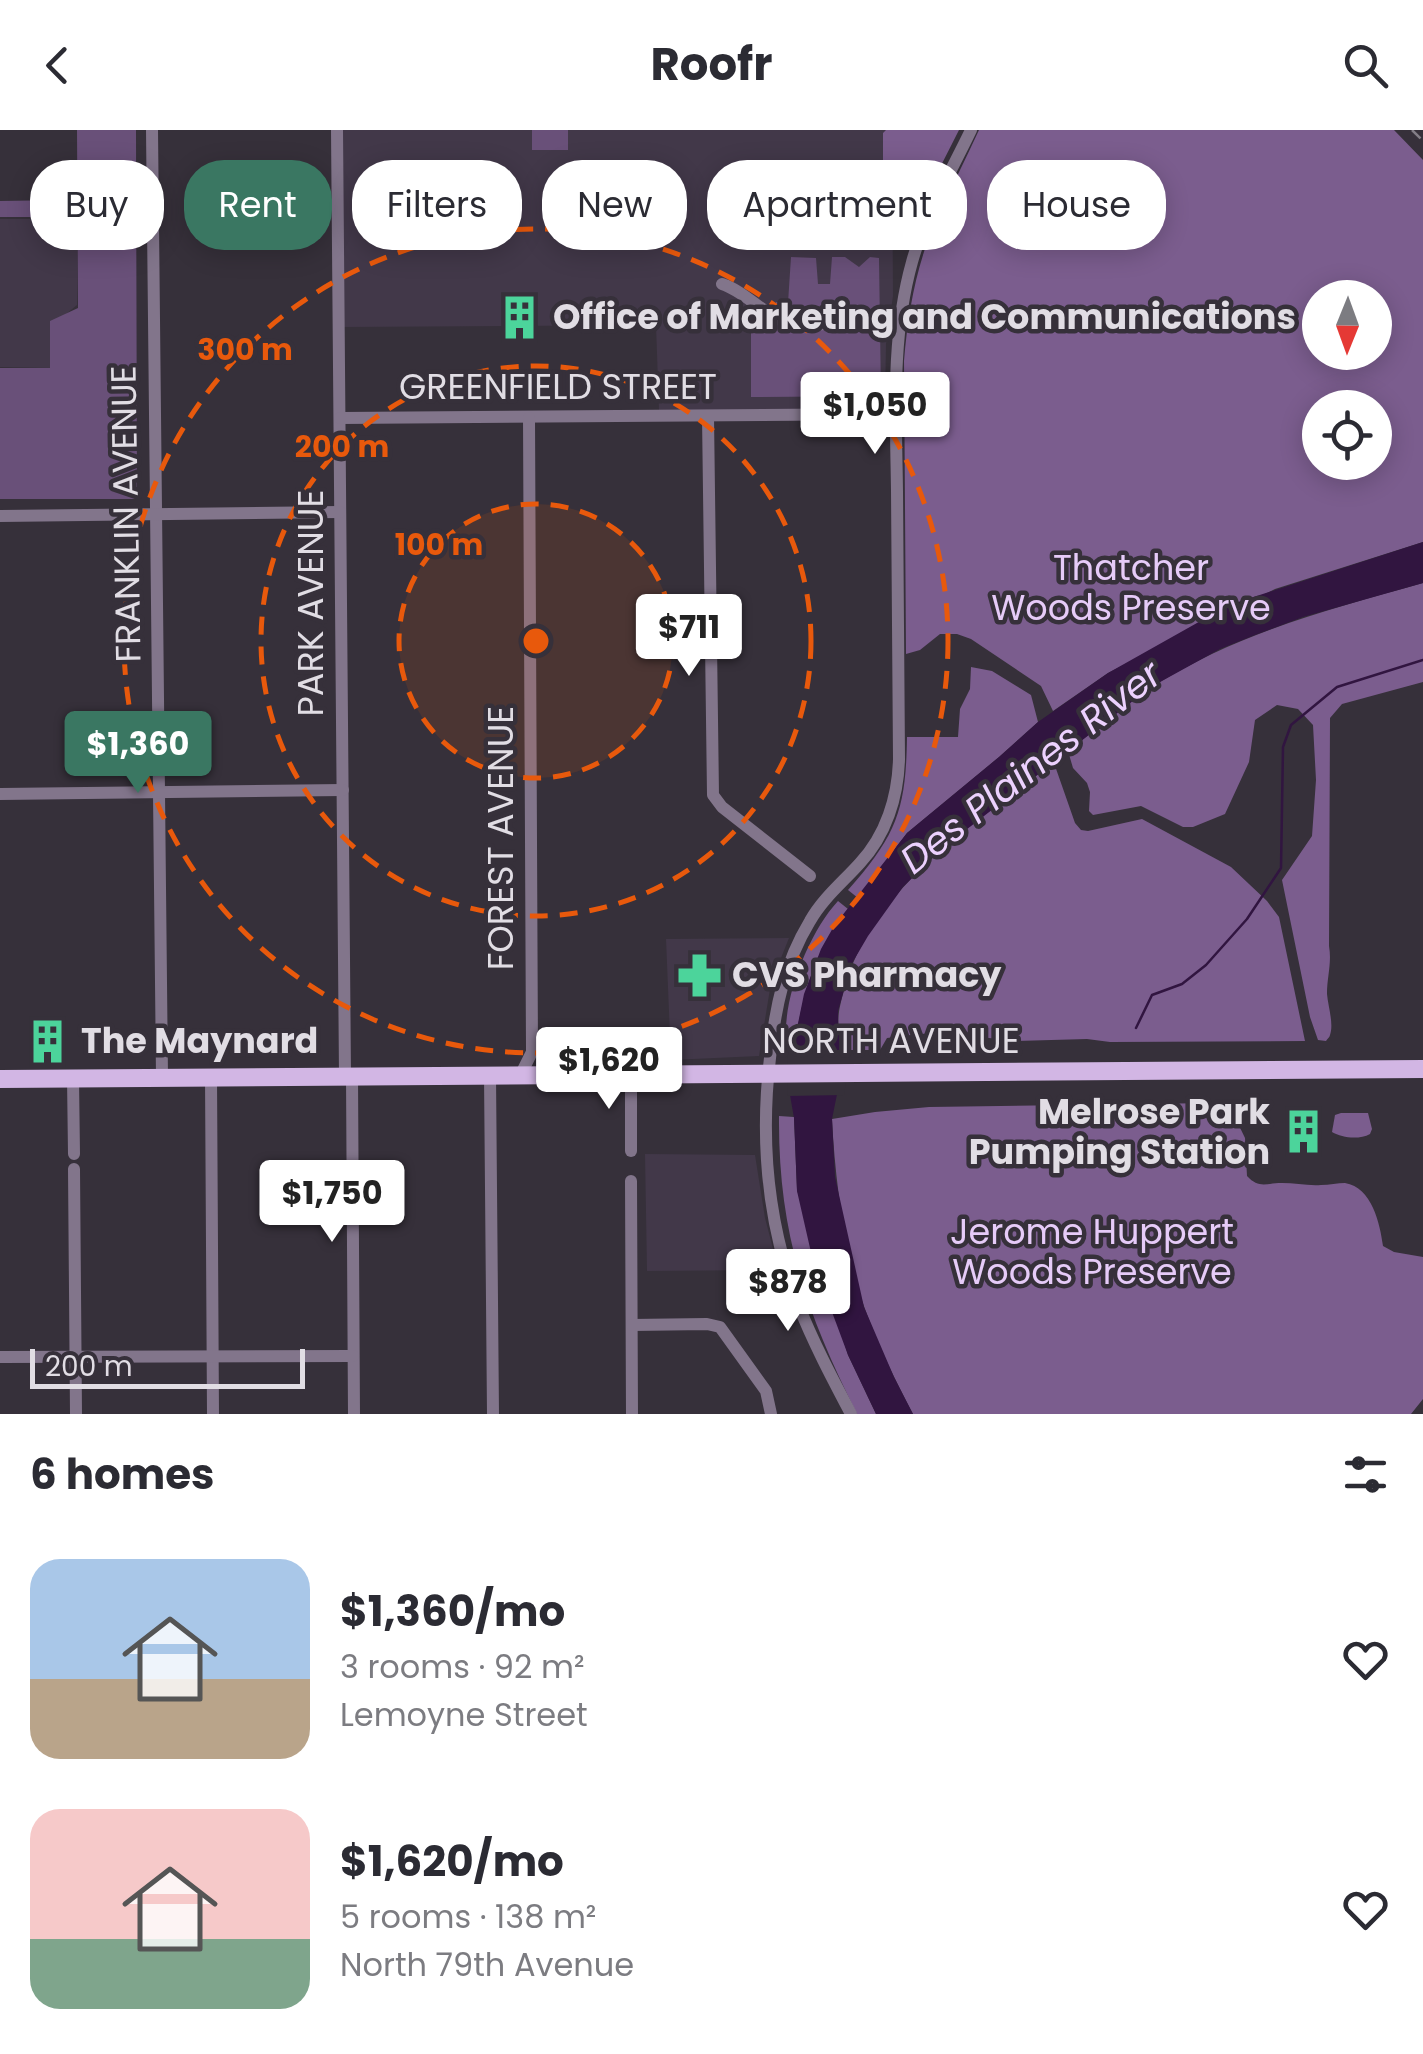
<!DOCTYPE html>
<meta charset="utf-8">
<style>
body{margin:0;font-family:Poppins,sans-serif;background:#f7f7f7;color:#2b2b33;height:100vh;display:flex;flex-direction:column;font-size:38px;white-space:nowrap}
*{box-sizing:border-box;margin:0}
p{font-size:32px;color:#7c7c81}
.icon{flex:none;width:55px;height:55px;fill:none;stroke:currentColor;stroke-width:2;stroke-linecap:round;stroke-linejoin:round}
.map{position:relative;height:1284px;overflow:hidden}
.panel{display:flex;flex-direction:column;background:#fff;flex:1}
.panel>*{flex:none}
.banner{position:absolute;left:30px;top:30px;width:1365px;height:90px;display:flex;gap:20px}
.needle{width:65px;rotate:181deg}
.controls{position:absolute;left:1302px;top:150px;display:grid;gap:20px}
.controls a{display:grid;place-items:center;width:90px;height:90px;border-radius:50%;background:#fff;box-shadow:0 5px 25px #0003;font-size:50px}
.scale{position:absolute;left:30px;bottom:25px;width:275px;box-sizing:border-box;padding-left:10px;border:5px solid #e1dde4;border-top:0;font-size:28px;line-height:35px;white-space:nowrap;color:#e1dde4;-webkit-text-stroke:8px #36303a;paint-order:stroke}
.price{position:absolute;translate:-50% -85px;padding:0 22px;border-radius:10px;background:#fff;color:#222;font-size:32px;line-height:65px;filter:drop-shadow(0 2px 5px #0008)}
.price::after{content:'';position:absolute;left:50%;top:60px;width:30px;height:22px;margin-left:-15px;background:inherit;clip-path:polygon(0 0,100% 0,50% 100%)}
.price.active{background:#3a7762;color:#fff}
ul{padding:0;list-style:none}
li{display:flex;align-items:center;gap:30px;height:250px;padding:0 30px}
li span{display:grid;place-items:center;flex:none;width:280px;height:200px;border-radius:30px;color:#555}
li>.icon{margin-inline-start:auto}
span .icon{width:120px;height:120px;fill:#fffc;stroke-width:1}
li b{font-size:42px}
h2{display:flex;justify-content:space-between;align-items:center;height:120px;padding:0 30px;font-size:42px}
.pill{padding:0 35px;border-radius:40px;background:#fff;box-shadow:0 5px 25px #0003;font-size:35px;line-height:90px}
.pill.active{background:#3a7762;color:#fff}
header{display:flex;justify-content:space-between;align-items:center;height:130px;padding:0 30px;background:#fff;font-size:45px;font-weight:700}
.map>svg:first-child{display:block}
</style>
<header><svg class="icon" aria-label="back" viewBox="0 0 24 24"><path d="M15 5l-7 7 7 7"/></svg>Roofr<svg class="icon" aria-label="search" viewBox="0 0 24 24"><circle cx="10" cy="10" r="6"/><path d="M15 15l6 6"/></svg></header>
<div class="map">
<svg width="1423" height="1284" viewBox="0 0 1423 1284">
<rect width="100%" height="100%" fill="#36303a"/>
<g fill="#423849">
<path d="M342,0H892L893,166L886,214L885,274L880,278L659,281L656,195L344,197Z"/>
<path d="M0,89H78L77,175L66,184L50,238L0,237Z"/>
<path d="M789,808L771,853L759,926L671,930L666,809Z"/>
<path d="M645,1024L755,1025L765,1088L778,1138L770,1140L647,1141Z"/>
</g>
<g fill="#695079">
<path d="M77,0H136L137,369H0V238H50V191L78,178Z"/>
<rect x="532" y="0" width="36" height="20"/>
<path d="M64,70V87H0V71Z"/>
<path d="M791,127L816,128L818,154H830L832,127H845L859,137L870,127L879,128L881,266L751,267V186L771,185L776,172L788,173Z"/>
</g>
<g fill="#7b5d8e" fill-rule="evenodd">
<path d="M886,0H959L924,69L906,114L867,66L871,53L883,42V3Z"/>
<path d="M979,0H1394L1423,30V412L1275,459L1108,543L1053,581L1041,556L971,509L957,504H940L920,520L906,524L904,231C908,183 916,136 935,93C949,61 965,31 979,0ZM1320,168H1375V222H1320ZM1320,278H1375V332H1320Z"/>
<path d="M1423,453V552L1342,574L1330,588L1329,816C1332,833 1327,847 1327,864C1328,876 1334,894 1330,905C1330,907 1327,909 1326,911L1318,910L1310,887L1282,750L1312,706L1316,650L1313,595L1298,579L1277,575L1255,590L1249,632L1225,684L1193,697H1183L1141,676L1093,685L1089,681L1090,662L1087,653L1073,638L1068,621C1097,599 1124,574 1155,555C1238,503 1330,479 1423,453Z"/>
<path d="M971,537L992,541L1031,565L1038,592L999,627L907,703L858,768L848,760C897,705 906,679 907,607H958L960,579L970,559Z"/>
<path d="M1054,633L1075,693L1081,700L1088,701L1142,689L1231,737L1267,771L1279,787L1305,911L1110,912L1087,909L1016,911L944,903L919,904L887,908L880,920H846C834,894 838,881 846,854C873,759 978,689 1054,633Z"/>
<path d="M838,771L848,779C817,816 805,859 796,905L786,906C784,865 810,801 838,771Z"/>
<path d="M1214,973L1231,979L1245,1008L1247,1046C1259,1059 1266,1053 1282,1053C1295,1053 1308,1056 1321,1055C1329,1055 1338,1053 1345,1053C1372,1057 1380,1094 1383,1116L1394,1122L1423,1127V1269L1411,1284H913C895,1250 878,1215 865,1179C844,1122 835,1049 832,989L875,982L929,977Z"/>
<path d="M1341,983H1368L1372,999L1370,1004C1359,1010 1342,1008 1332,1002L1335,985Z"/>
<path d="M779,986L794,987L797,1060L848,1225L876,1284H857C806,1182 778,1102 779,986Z"/>
</g>
<path fill="#311540" d="M1423,412V453L1303,487L1255,505L1220,519L1151,557L940,720L903,757L868,806L851,835L838,881V902L846,920L832,989L835,1047L864,1177L894,1247L913,1284H876L848,1225L832,1182L810,1118L797,1061L794,988L790,965L793,918L804,864L821,819L834,796L907,703L999,627L1038,592L1108,543L1229,475Z"/>
<path fill="#36303a" d="M788,920H851L844,965L787,966Z"/>
<g fill="none" stroke-linecap="round" stroke-linejoin="round">
<path stroke="#311540" stroke-width="2.5" d="M1136,898L1152,865L1182,854L1206,835L1247,789L1281,738L1283,617L1291,595L1337,557L1423,530"/>
<g stroke="#82758b" stroke-width="12">
<path d="M152,0L162,947"/>
<path d="M337,0L345,946"/>
<path d="M722,154C744,161 761,182 783,191C809,201 819,194 845,189C862,186 882,188 900,188"/>
<path d="M708,286L713,665L722,677L810,746"/>
<path d="M340,288L896,284"/>
<path d="M0,386L340,382"/>
<path d="M0,664L343,660"/>
<path d="M521,944L532,922L529,288"/>
<path d="M631,944V1021"/>
<path d="M490,945L493,1284"/>
<path d="M352,946L354,1284"/>
<path d="M211,947L213,1284"/>
<path d="M73,948L74,1024"/>
<path d="M74,1039L76,1284"/>
<path d="M631,1051L632,1284"/>
<path d="M632,1195L707,1194L720,1197L766,1261L771,1284"/>
<path d="M0,1227L353,1226"/>
<path d="M851,1284C832,1248 813,1212 798,1174C768,1095 760,1012 770,928C775,878 784,834 810,791C823,768 843,752 860,733C886,705 898,667 899,629C898,540 898,450 897,361C896,284 891,207 912,132C925,85 950,44 971,0"/>
</g>
<path stroke="#d2b6e4" stroke-width="18" d="M0,949L1423,939"/>
<path stroke="#837e87" stroke-width="2.5" stroke-dasharray="12 12" stroke-linecap="butt" d="M1412,0L1423,11"/>
</g>
<circle cx="536" cy="511" r="137" fill="#e8590c" fill-opacity=".12"/>
<g fill="none" stroke="#e8590c" stroke-width="5" stroke-dasharray="18 12">
<circle cx="536" cy="511" r="137"/>
<circle cx="536" cy="511" r="275"/>
<circle cx="536" cy="511" r="412"/>
</g>
<defs>
<symbol id="building-bare" viewBox="-9 -9 18 18"><path d="M-4-6H4V6H1V3H-1V6H-4ZM-2.5-4.3h1.7v1.8h-1.7ZM.8-4.3h1.7v1.8H.8ZM-2.5-1h1.7V.8h-1.7ZM.8-1h1.7V.8H.8Z" fill="#4cd49b" stroke="#36303a" stroke-width="2.5" paint-order="stroke"/></symbol>
<symbol id="pharmacy-bare" viewBox="-9 -9 18 18"><path d="M-2-6h4v4h4v4h-4v4h-4v-4h-4v-4h4Z" fill="#4cd49b" stroke="#36303a" stroke-width="2.5" paint-order="stroke"/></symbol>
</defs>
<g fill-rule="evenodd">
<use href="#building-bare" x="488" y="156" width="63" height="63"/>
<use href="#pharmacy-bare" x="668" y="814" width="63" height="63"/>
<use href="#building-bare" x="16" y="880" width="63" height="63"/>
<use href="#building-bare" x="1272" y="970" width="63" height="63"/>
</g>
<g text-anchor="middle" stroke-width="9" stroke-linejoin="round" paint-order="stroke">
<g font-size="35" font-weight="bold" fill="#e1dde4" stroke="#36303a" text-anchor="start">
<text x="553" y="199">Office of Marketing and Communications</text>
<text x="732" y="857">CVS Pharmacy</text>
<text x="81" y="923">The Maynard</text>
<text x="1270" y="994" text-anchor="end">Melrose Park<tspan x="1270" dy="40">Pumping Station</tspan></text>
</g>
<g font-size="35" fill="#e1dde4" stroke="#36303a">
<text x="558" y="269">GREENFIELD STREET</text>
<text transform="translate(126 384) rotate(-91)" y="12">FRANKLIN AVENUE</text>
<text transform="translate(311 473) rotate(-90)" y="12">PARK AVENUE</text>
<text transform="translate(501 708) rotate(-90)" y="12">FOREST AVENUE</text>
<text x="891" y="923">NORTH AVENUE</text>
</g>
<g font-size="35" fill="#e6cbf8" stroke="#36303a">
<text x="1131" y="450">Thatcher<tspan x="1131" dy="40">Woods Preserve</tspan></text>
<text x="1092" y="1114">Jerome Huppert<tspan x="1092" dy="40">Woods Preserve</tspan></text>
</g>
<g font-size="38" font-style="italic" fill="#ecd1fe" stroke="#36303a">
<text transform="translate(1031 637) rotate(-38)" y="13">Des Plaines River</text>
</g>
</g>
<circle cx="536" cy="511" r="15" fill="#e8590c" stroke="#36303a" stroke-width="5"/>
<g font-size="30" text-anchor="middle" font-weight="bold" fill="#e8590c" stroke="#36303a" stroke-width="9" stroke-linejoin="round" paint-order="stroke">
<text x="245" y="230">300 m</text>
<text x="342" y="327">200 m</text>
<text x="439" y="425">100 m</text>
</g>
</svg>
<div class="controls">
<a><svg class="needle" viewBox="-14 -14 28 28"><path d="M0-13l5 13h-10z" fill="#e53935"/><path d="M0 13l5-13h-10z" fill="#7c7c81"/></svg></a>
<a><svg class="icon" aria-label="locate" viewBox="0 0 24 24"><circle cx="12" cy="12" r="6"/><path d="M12 2v4M12 18v4M2 12h4M18 12h4"/></svg></a>
</div>
<div class="scale">200 m</div>
<b class="price" style="left:875px;top:327px">$1,050</b>
<b class="price" style="left:689px;top:549px">$711</b>
<b class="price active" style="left:138px;top:666px">$1,360</b>
<b class="price" style="left:609px;top:982px">$1,620</b>
<b class="price" style="left:332px;top:1115px">$1,750</b>
<b class="price" style="left:788px;top:1204px">$878</b>
<div class="banner">
<a class="pill">Buy</a>
<a class="pill active">Rent</a>
<a class="pill">Filters</a>
<a class="pill">New</a>
<a class="pill">Apartment</a>
<a class="pill">House</a>
</div>
</div>
<section class="panel">
<h2>6 homes<svg class="icon" aria-label="filters" viewBox="0 0 24 24"><path d="M4 7h16M4 17h16"/><circle cx="9" cy="7" r="2"/><circle cx="15" cy="17" r="2"/></svg></h2>
<ul>
<li><span style="background:linear-gradient(#a9c7e8 60%,#b9a48a 0)"><svg class="icon" aria-label="home" viewBox="0 0 24 24"><path d="M3 11l9-7 9 7M6 9v11h12V9"/></svg></span><div><b>$1,360/mo</b><p>3 rooms · 92 m²</p><p>Lemoyne Street</p></div><svg class="icon" aria-label="heart" viewBox="0 0 24 24"><path d="M12 20l-8-8c-3-5 5-10 8-4 3-6 11-1 8 4z"/></svg></li>
<li><span style="background:linear-gradient(#f6c9c9 65%,#7fa58c 0)"><svg class="icon" aria-label="home" viewBox="0 0 24 24"><path d="M3 11l9-7 9 7M6 9v11h12V9"/></svg></span><div><b>$1,620/mo</b><p>5 rooms · 138 m²</p><p>North 79th Avenue</p></div><svg class="icon" aria-label="heart" viewBox="0 0 24 24"><path d="M12 20l-8-8c-3-5 5-10 8-4 3-6 11-1 8 4z"/></svg></li>
</ul>
</section>
